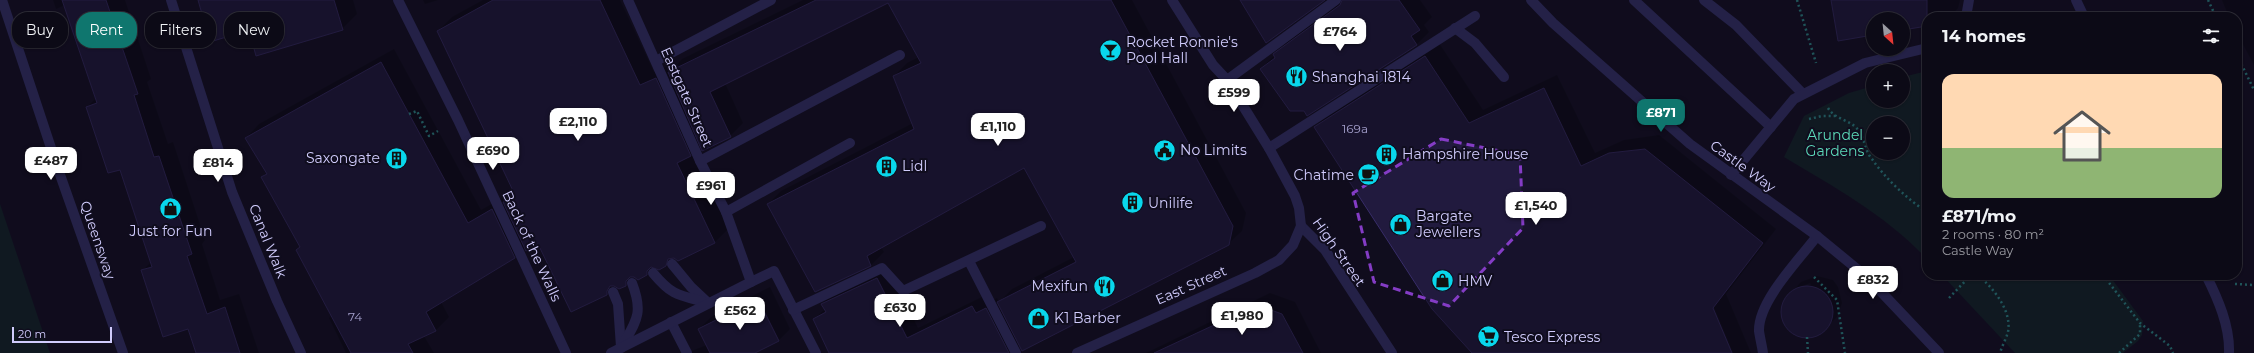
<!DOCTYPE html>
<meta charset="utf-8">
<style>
body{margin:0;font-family:Montserrat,sans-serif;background:#1a1823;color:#f1f3f6;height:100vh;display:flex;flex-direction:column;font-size:15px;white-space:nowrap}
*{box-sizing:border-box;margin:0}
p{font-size:13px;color:#9a9aa1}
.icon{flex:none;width:22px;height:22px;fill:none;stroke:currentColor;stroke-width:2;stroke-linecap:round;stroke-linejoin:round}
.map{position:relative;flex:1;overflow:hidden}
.sheet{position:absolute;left:1922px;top:12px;width:320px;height:268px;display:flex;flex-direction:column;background:#0c0a16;border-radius:16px;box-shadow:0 1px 3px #0004,0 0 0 1px #2c2b35}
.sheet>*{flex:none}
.banner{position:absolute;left:12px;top:12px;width:380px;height:36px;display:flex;gap:8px}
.needle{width:26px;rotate:153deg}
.buttons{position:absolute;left:1866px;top:12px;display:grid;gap:8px}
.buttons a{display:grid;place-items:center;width:44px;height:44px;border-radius:50%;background:#0c0a16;box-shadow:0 1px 3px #0004,0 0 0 1px #2c2b35;font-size:20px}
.scale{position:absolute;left:12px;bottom:10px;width:100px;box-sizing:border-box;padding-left:4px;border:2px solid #d1ccfd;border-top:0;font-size:11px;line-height:14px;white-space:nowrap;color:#d1ccfd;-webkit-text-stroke:3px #100d1e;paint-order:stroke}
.price{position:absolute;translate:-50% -34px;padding:0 9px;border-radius:8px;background:#fff;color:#222;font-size:13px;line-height:26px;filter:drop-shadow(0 1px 2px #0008)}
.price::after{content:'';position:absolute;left:50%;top:24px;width:12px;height:9px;margin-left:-6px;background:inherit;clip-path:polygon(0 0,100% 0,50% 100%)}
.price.active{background:#0f766e;color:#fff}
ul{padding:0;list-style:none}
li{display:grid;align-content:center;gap:8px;height:212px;padding:0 20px}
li+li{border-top:1px solid #2c2b35}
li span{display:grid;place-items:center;height:124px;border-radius:12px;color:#555}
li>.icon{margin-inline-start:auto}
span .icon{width:72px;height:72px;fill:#fffc;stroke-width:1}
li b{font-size:17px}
h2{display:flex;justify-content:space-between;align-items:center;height:48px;padding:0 20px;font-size:17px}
.tag{padding:0 14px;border-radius:16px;background:#0c0a16;box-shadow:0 1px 3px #0004,0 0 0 1px #2c2b35;font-size:14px;line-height:36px}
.tag.active{background:#0f766e;color:#fff}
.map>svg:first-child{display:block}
</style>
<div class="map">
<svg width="2254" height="353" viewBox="0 0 2254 353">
<rect width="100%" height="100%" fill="#100d1e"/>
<g fill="#102827" fill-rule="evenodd">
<path d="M1927,71V259C1887,216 1834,187 1784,157L1804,116L1849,93L1873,86V101H1903V77ZM1873,123H1903V153H1873Z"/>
<path d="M0,204L50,353H0Z"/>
<path d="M1942,275H2109L2143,321L2142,335L2138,341L2123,353H2015Z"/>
</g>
<g fill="#0007" fill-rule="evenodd">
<path d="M53,0H125L151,79L147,82L168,144L173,142L205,240L202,244L220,300L239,294L259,353H197L188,328L142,271L152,261L120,168L87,107L96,98L65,5L56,9Z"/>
<path d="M199,0H353L357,14L342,29H249Z"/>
<path d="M423,0H438L425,4Z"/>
<path d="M483,0H620L654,72L670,65L672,70L682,59L803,0H1132L1246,213L1242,231L1228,244L1020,346L1013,353H831L814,319L825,309L822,304L833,293L888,267L918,328L984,296L987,303L997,298L999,302L1012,289L1074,257L1024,166L881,247L884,252L871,265L815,291L768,204L781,191L913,123L894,76L907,63L919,57L888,1L725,83L743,123L730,136L701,145L693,153L729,228L715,242L678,260L674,257L666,266L654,267L647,275L634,276L625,285H615L606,294L539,242L525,247L514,257L441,302L449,317L435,331L424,336L434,353H346L329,318L332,315L297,250L301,246L262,177L267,172L246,138L259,124L394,49L481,210L506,196L507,200L515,192L438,31L452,17Z"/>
<path d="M1343,0H1420L1432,17L1424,25L1429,32L1417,44L1307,115L1261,69L1287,42Z"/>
<path d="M1832,0H1960L1958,8L1950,17H1927V25L1903,29V19H1873V34Z"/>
<path d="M2222,0H2254V65L2237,33V17H2229Z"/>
<path d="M1439,43L1483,110L1557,75L1595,153L1624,140L1659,135L1776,229L1726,294L1751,353H1733L1712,303L1710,304L1731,353H1473L1433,308L1316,127L1329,113Z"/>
<path d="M1817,276L1833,280L1838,287L1842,303L1837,317L1821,332L1813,336H1801L1792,332L1785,324L1782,307L1791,293L1801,282ZM1810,283L1811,285L1795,291V289Z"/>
<path d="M770,287L790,329L778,341L753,353H686L707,345L699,329L711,317Z"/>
<path d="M1270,293L1295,302L1321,353H1146Z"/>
</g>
<g fill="#211a3e" stroke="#382d69">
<path d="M62,0H106L138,94L134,95L154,157L159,156L192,254L187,256L207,314L225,307L240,353H196L188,329L163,337L141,270L152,267L120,170L108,173L86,107L97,103Z"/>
<path d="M198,0H334L343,30L256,56L249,30L210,42Z"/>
<path d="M493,0H600L640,85L656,78L691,156L677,163L715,243L678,261L674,258L668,259L666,266L659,270L651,267L647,271V275L638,280L634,277H630L626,281V286L619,289L614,286H610L607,291V295L571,312L538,244L526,251L503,202L515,195L437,31Z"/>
<path d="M816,0H1111L1233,226L1229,245L1022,351L997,302L1076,262L1024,168L867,256L871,266L815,292L767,204L914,129L893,76L921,63L888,3L710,92L731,137L702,151L668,72Z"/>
<path d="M1240,0H1325L1266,43Z"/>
<path d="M1342,0H1399L1420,30L1411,36L1417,45L1307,116L1304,111H1290L1260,69L1275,58L1273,54L1340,5Z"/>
<path d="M1831,0H1927V26L1903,30V19H1873V35L1838,41Z"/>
<path d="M1425,56L1469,123L1544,88L1581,166L1609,153L1645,149L1763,243L1713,308L1732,353H1472L1432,309L1314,127Z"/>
<path d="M381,62L468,223L492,209L515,258L426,312L436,331L408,344L413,353H351L296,250L300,247L261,177L267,174L245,138Z"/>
<path d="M877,278L907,338L972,306L976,313L986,308L1009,353H829L813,319L826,312L821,304Z"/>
<circle cx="1807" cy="312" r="26"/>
<path d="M758,299L779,341L755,353H710L698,329Z"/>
<path d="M1257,305L1282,314L1303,353H1154Z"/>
</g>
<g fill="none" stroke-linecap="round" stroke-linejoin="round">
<g stroke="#32aba3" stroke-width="2.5" stroke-dasharray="2 3" stroke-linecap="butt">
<path d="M1797,0L1816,63"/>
<path d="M2208,0L2216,17"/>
<path d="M2237,55L2254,90"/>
<path d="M1828,108C1835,120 1852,120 1859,131C1865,140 1865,151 1872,159C1885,178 1907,199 1927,212"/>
<path d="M409,114L417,111L429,136L438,131"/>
<path d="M1809,119L1822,116H1835"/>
<path d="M1978,275C1993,288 2012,310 2008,332C2006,339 2002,346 2000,353"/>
<path d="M2103,275L2140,323L2170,346L2173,353"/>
<path d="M1814,277L1837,300L1845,353"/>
<path d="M2235,284L2254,285"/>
<path d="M1949,298L1971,275"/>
<path d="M1807,337L1808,353"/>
<path d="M2119,353L2140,334V323"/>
</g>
<g stroke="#3c3a7b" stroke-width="10">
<path d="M1634,0L1771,127"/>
<path d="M1704,0L1736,25L1803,94"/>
<path d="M1455,28L1475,43L1504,77"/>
<path d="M656,61L771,0"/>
<path d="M1227,80L1336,0"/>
<path d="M1269,148L1475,16"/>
<path d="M700,161L900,55"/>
<path d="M726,212L850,143"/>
<path d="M969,261L1016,353"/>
<path d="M672,264L691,287L707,302"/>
<path d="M653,273C673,297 679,295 709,303"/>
<path d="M751,282L774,271L816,353"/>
<path d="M613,292L618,304L621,347"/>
<path d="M793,310L882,268L903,291L1041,226"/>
<path d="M671,322L687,353"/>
<path d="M621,348C636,321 644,314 632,283"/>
<path d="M1763,353C1762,346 1760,338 1759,331C1758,301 1799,260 1817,236"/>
</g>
<g stroke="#3c3a7b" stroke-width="10">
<path d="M2076,0L2084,17"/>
<path d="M1301,226L1325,250L1392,353"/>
<path d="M2206,275C2218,299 2230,326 2229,353"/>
</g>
<g stroke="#3c3a7b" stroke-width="10">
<path d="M171,0L232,192L277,301L301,353"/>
<path d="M398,0L458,120L566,353"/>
<path d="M1531,0L1553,23L1690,144L1817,236L1868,278L1939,353"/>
<path d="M1966,17L1969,0"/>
<path d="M1731,175L1794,99L1865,63L1927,48"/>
<path d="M611,353L751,282L726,212L700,161L628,0"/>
<path d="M1077,353L1255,273L1279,260L1293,245L1301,226L1299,208L1295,196L1269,148L1227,80L1213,65L1172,0"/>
</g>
<path stroke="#3c3a7b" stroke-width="10" d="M2,0L58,169L123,353"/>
</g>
<path d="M0 0H2254V353H0ZM1441,139L1520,155L1523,228L1449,306L1374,282L1353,193Z" fill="#100d1e" fill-opacity=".55" fill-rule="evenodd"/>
<path fill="none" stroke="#843cc5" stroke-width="3" stroke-dasharray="8 5" stroke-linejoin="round" d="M1441,139L1520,155L1523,228L1449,306L1374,282L1353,193Z"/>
<defs>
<symbol id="bar-disc" viewBox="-11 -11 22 22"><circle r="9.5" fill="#09d7ec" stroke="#100d1e"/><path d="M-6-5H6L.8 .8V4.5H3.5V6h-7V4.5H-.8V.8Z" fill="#111"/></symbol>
<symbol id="restaurant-disc" viewBox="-11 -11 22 22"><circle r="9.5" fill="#09d7ec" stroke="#100d1e"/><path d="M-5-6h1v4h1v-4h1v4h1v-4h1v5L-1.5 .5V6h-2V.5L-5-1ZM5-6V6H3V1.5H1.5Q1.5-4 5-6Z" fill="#111"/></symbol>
<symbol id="civic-disc" viewBox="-11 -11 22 22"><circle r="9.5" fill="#09d7ec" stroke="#100d1e"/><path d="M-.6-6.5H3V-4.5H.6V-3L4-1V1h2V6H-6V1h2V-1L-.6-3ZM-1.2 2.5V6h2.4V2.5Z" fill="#111"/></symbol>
<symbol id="building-disc" viewBox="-11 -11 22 22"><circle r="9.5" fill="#09d7ec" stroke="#100d1e"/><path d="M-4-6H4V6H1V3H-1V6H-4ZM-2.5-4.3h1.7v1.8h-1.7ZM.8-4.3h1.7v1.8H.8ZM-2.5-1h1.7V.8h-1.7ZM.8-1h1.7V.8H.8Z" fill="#111"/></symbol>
<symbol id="cafe-disc" viewBox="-11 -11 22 22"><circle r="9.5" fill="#09d7ec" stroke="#100d1e"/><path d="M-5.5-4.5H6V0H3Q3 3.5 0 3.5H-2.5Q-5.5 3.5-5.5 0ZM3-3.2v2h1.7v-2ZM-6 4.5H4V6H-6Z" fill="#111"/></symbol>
<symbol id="shop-disc" viewBox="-11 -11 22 22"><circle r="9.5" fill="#09d7ec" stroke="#100d1e"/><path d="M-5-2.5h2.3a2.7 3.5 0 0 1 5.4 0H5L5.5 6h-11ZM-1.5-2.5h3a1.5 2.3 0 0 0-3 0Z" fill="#111"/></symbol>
<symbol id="supermarket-disc" viewBox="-11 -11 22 22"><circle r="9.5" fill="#09d7ec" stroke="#100d1e"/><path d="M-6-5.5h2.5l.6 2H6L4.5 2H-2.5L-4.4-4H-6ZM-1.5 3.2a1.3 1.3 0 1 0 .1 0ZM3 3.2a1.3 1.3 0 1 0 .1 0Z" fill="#111"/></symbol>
</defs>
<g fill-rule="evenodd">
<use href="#bar-disc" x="1098" y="38" width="25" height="25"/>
<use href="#restaurant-disc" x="1284" y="64" width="25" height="25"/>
<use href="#civic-disc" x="1152" y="138" width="25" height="25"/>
<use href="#building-disc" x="1374" y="142" width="25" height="25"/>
<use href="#building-disc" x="384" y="146" width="25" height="25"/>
<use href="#building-disc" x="874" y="154" width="25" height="25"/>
<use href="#cafe-disc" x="1356" y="162" width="25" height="25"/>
<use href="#building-disc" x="1120" y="190" width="25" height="25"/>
<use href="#shop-disc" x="158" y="196" width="25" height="25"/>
<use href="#shop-disc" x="1388" y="212" width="25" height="25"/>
<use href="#shop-disc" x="1430" y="268" width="25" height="25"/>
<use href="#restaurant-disc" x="1092" y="274" width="25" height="25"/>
<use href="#shop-disc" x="1026" y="306" width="25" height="25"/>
<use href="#supermarket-disc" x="1476" y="324" width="25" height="25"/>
</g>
<g text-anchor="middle" stroke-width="4" stroke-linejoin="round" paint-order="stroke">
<g font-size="12" fill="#a5a0cd">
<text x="1355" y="133">169a</text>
<text x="355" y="321">74</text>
</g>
<g font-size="14" fill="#d1ccfd" stroke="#100d1e" text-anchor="start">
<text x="1126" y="47">Rocket Ronnie's<tspan x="1126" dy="16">Pool Hall</tspan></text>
<text x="1312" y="82">Shanghai 1814</text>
<text x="1180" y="155">No Limits</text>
<text x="1402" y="159">Hampshire House</text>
<text x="380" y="163" text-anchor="end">Saxongate</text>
<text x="902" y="171">Lidl</text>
<text x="1354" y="180" text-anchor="end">Chatime</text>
<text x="1148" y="208">Unilife</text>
<text x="1416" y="221">Bargate<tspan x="1416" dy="16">Jewellers</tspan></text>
<text x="171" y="236" text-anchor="middle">Just for Fun</text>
<text x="1458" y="286">HMV</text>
<text x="1088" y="291" text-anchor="end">Mexifun</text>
<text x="1054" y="323">K1 Barber</text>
<text x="1504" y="342">Tesco Express</text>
</g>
<g font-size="14" fill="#d1ccfd" stroke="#100d1e">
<text transform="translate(687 97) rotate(66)" y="5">Eastgate Street</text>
<text transform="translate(1743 166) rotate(36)" y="5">Castle Way</text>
<text transform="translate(98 240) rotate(71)" y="5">Queensway</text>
<text transform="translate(268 241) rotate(68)" y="5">Canal Walk</text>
<text transform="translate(532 246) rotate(65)" y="5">Back of the Walls</text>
<text transform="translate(1339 252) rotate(55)" y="5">High Street</text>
<text transform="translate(1191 285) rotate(-24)" y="5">East Street</text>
</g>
<g font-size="14" fill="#5cd9b9" stroke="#100d1e">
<text x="1835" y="140">Arundel<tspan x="1835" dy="16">Gardens</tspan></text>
</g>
</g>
</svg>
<div class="buttons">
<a><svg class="needle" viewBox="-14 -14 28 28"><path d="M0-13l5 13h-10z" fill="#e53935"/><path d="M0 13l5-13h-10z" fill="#9a9aa1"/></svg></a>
<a>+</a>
<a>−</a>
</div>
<div class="scale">20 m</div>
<b class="price" style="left:1340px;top:52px">£764</b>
<b class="price" style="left:1234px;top:113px">£599</b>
<b class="price active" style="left:1661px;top:133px">£871</b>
<b class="price" style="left:578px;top:142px">£2,110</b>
<b class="price" style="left:998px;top:147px">£1,110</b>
<b class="price" style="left:493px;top:171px">£690</b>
<b class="price" style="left:51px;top:181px">£487</b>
<b class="price" style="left:218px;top:183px">£814</b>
<b class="price" style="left:711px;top:206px">£961</b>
<b class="price" style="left:1536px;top:226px">£1,540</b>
<b class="price" style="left:1873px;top:300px">£832</b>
<b class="price" style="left:900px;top:328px">£630</b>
<b class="price" style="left:740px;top:331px">£562</b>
<b class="price" style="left:1242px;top:336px">£1,980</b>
<div class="banner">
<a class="tag">Buy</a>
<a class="tag active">Rent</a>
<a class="tag">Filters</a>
<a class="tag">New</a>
</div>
<section class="sheet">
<h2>14 homes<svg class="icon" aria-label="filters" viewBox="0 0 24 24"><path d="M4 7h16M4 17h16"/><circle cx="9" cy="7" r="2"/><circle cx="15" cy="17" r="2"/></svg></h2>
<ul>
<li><span style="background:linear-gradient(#ffd9b3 60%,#8fb573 0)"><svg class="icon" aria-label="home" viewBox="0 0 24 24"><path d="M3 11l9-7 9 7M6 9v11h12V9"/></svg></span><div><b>£871/mo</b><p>2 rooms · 80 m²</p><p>Castle Way</p></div></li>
</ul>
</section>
</div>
